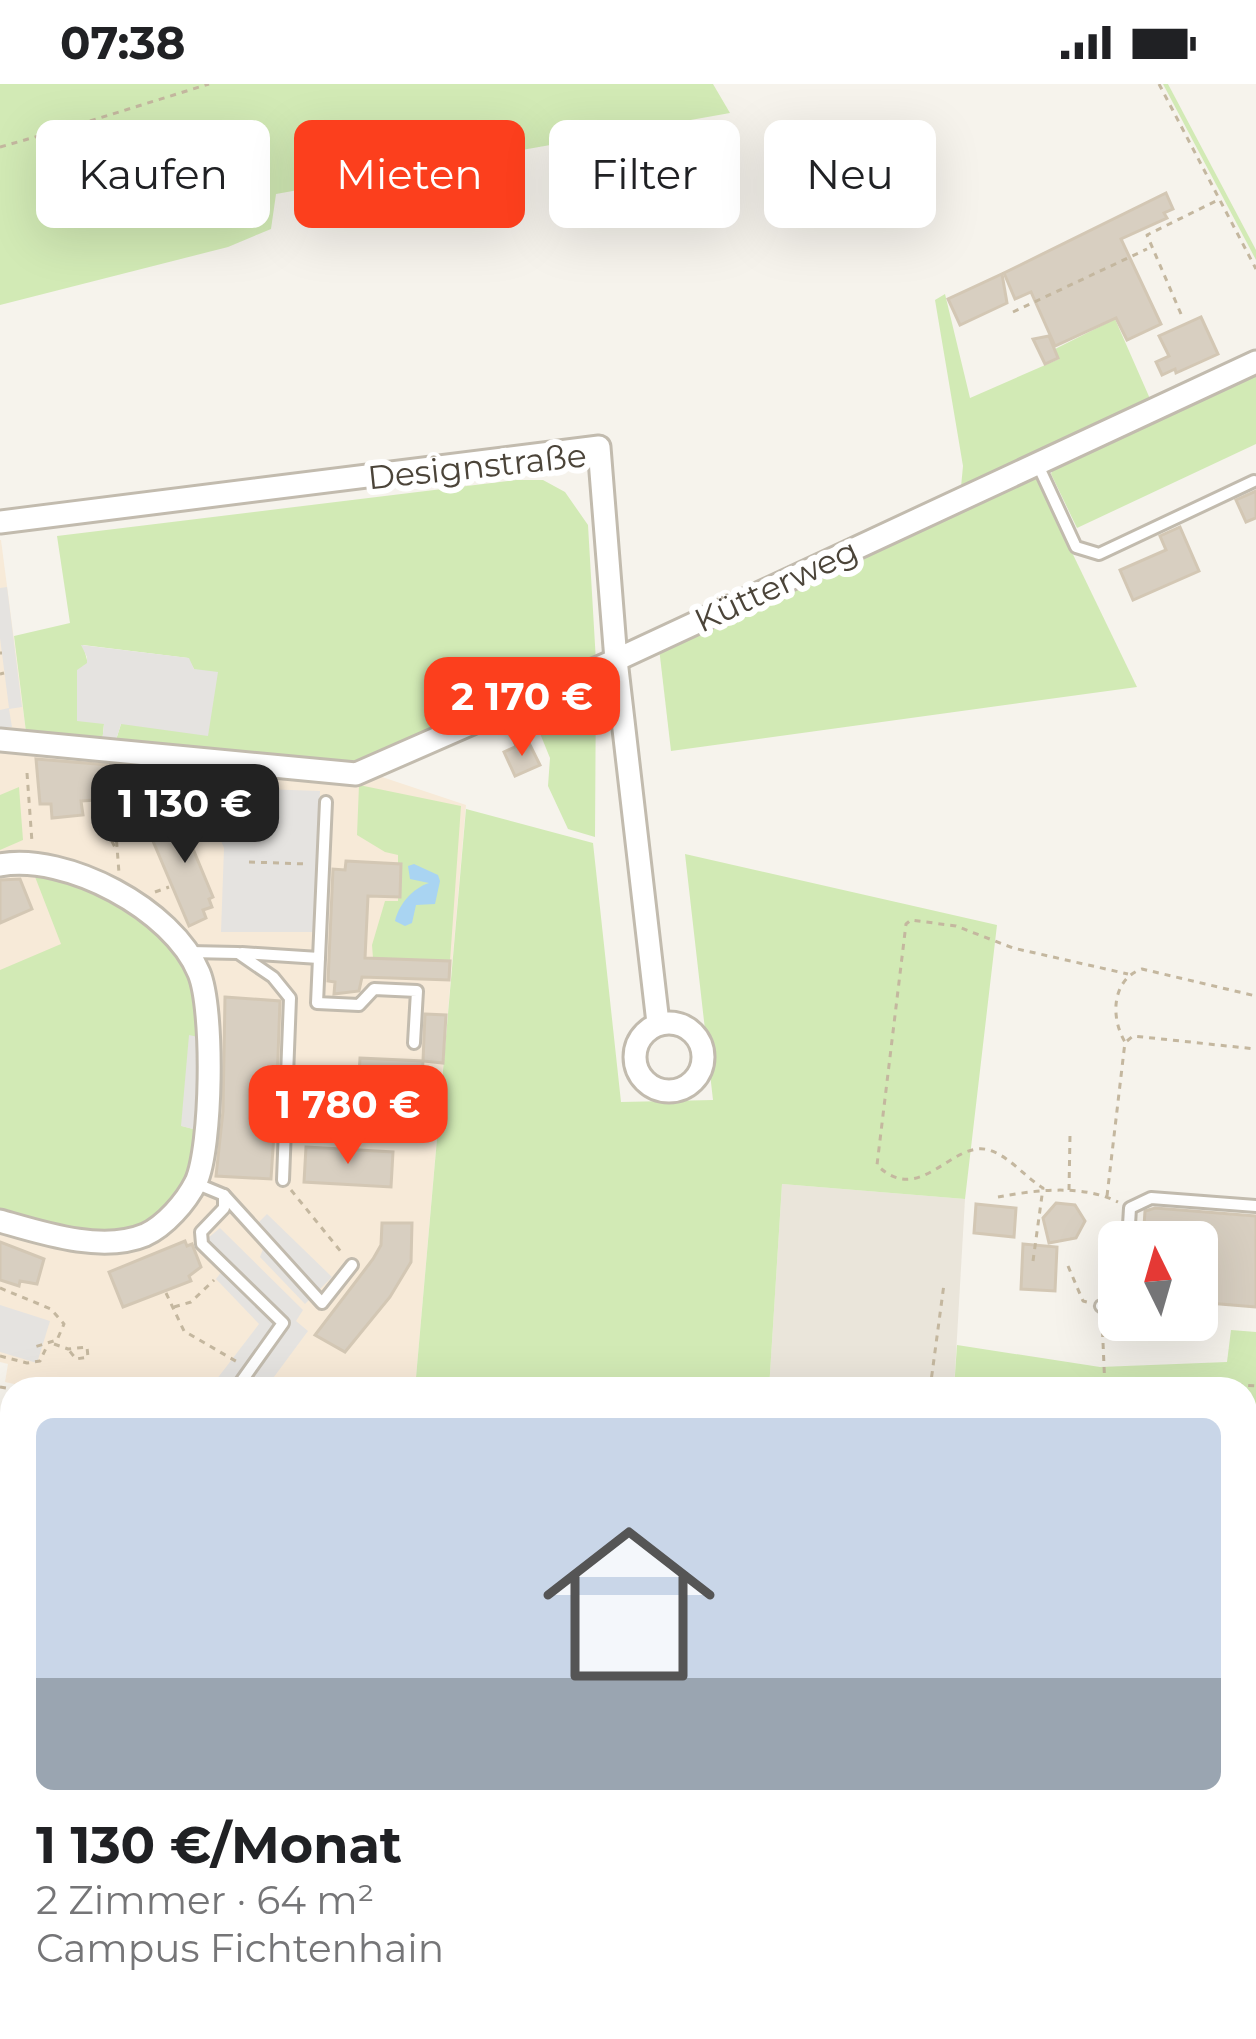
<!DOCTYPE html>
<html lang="de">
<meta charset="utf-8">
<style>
body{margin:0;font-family:Montserrat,sans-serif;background:#f2f2f2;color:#202124;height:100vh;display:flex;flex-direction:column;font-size:45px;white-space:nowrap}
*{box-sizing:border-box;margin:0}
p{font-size:39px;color:#757577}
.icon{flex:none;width:66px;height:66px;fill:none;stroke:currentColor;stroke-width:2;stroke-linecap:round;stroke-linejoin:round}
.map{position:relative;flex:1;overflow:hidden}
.sheet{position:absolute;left:0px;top:1293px;width:1257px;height:663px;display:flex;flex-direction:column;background:#fff;border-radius:36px 36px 0 0;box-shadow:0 12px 48px #0002}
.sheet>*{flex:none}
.banner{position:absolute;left:36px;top:36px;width:1185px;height:108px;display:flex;gap:24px}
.needle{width:78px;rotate:355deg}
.tools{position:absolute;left:1098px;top:1137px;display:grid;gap:24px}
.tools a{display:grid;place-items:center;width:120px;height:120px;border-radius:18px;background:#fff;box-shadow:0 12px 48px #0002;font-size:60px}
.price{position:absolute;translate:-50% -102px;padding:0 27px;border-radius:24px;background:#fc3f1d;color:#fff;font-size:39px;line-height:78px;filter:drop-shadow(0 3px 6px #0008)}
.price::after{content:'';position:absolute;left:50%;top:72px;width:36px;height:27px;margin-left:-18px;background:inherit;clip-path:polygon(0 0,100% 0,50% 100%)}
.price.current{background:#222;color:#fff}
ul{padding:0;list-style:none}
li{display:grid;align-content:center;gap:24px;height:636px;padding:0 36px}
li+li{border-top:3px solid #e0e0e0}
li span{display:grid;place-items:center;height:372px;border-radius:18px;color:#555}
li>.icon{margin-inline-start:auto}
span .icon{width:216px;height:216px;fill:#fffc;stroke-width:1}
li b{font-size:51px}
.tag{padding:0 42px;border-radius:18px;background:#fff;box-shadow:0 12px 48px #0002;font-size:42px;line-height:108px}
.tag.current{background:#fc3f1d;color:#fff}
.status{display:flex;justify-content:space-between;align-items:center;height:84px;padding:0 60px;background:#fff;direction:ltr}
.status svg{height:33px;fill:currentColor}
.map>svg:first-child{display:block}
</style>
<div class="status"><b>07:38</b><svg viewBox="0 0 49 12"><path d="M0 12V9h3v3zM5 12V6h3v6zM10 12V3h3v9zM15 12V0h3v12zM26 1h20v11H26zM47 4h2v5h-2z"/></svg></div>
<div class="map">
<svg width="1256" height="1955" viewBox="0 0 1256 1955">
<rect width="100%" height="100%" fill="#f6f3ec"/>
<g fill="#eae5da">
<path d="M782,1100L965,1115L954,1305H769Z"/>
<path d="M1069,1944H1131L1133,1955H1071Z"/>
</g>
<g fill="#f7ead8">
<path d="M0,456H1L26,648L0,646Z"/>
<path d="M92,658L349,682L466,721L415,1305H37L5,1298L8,1280L0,1278V668Z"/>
</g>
<g fill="#d2eab5">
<path d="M0,0H713L730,29L276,110L271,145L228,163L0,221Z"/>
<path d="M1163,0H1168L1256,166V176Z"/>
<path d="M945,210L970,314L1059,275L1055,265L1115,235L1151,317L662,548L661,543L961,403L963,382L935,216Z"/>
<path d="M1256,284V360L1077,444L1051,390L1054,382Z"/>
<path d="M1033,393L1037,396L1137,603L671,667L659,564Z"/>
<path d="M516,396H543L565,408L588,441L596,578L356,684L115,659L121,640L194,585L188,574L83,561L104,640L102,659L26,648L14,552L70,539L57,452Z"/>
<path d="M596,590L595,753L568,745L548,702L550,674L528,620Z"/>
<path d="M359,701L461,722L450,877L373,874L372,861L385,817H398V771L385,768L357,751Z"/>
<path d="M19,703L23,756L0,766V711Z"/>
<path d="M466,725L593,759L621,1018L713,1016L685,770L997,841L965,1115L782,1100L769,1305H415Z"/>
<path d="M32,785C92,801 199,848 203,923C205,953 188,1011 182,1042L197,1046C195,1061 194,1078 188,1093C154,1170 63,1147 0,1129V886L61,860Z"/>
<path d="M1231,1246L1256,1248V1532H1245V1305H954L957,1261L1100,1283L1227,1278Z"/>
<rect x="0" y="1498" width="12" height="69"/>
<rect x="0" y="1639" width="12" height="48"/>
<path d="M1131,1944H1240L1242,1955H1133Z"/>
</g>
<g fill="#e5e3e0">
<path d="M7,503L22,623L9,625L12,643H0V626L9,624L0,554V504Z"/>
<path d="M81,561L189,574L194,585L218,588L208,652L121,640L115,659H102L104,640L77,637V586L87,579V573Z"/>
<path d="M206,703L320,707L315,848H221L224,764L206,720Z"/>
<path d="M189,951L203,954L197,1046L181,1042Z"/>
<path d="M267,1130L332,1193L305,1220L260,1173L263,1165L249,1148Z"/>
<path d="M220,1144L303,1226L296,1237L308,1247L265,1305H220L213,1300L259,1240L216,1195L222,1187L202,1159Z"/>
<path d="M0,1221L50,1237L37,1279L0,1268Z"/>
</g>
<path fill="#a9d4f2" d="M414,780L438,791L440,797L435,820L416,821L412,839L405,842L395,837C399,820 413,804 429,799L410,795L408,782Z"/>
<g fill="#d8cfc1" stroke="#d3c7b4" stroke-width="3">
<path d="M1166,109L1173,125L1164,129L1167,134L1121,155L1161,240L1127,256L1116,234L1055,262L1031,208L1015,215L1004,189Z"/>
<path d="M1002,190L1007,219L960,241L948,215Z"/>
<path d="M1201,233L1218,270L1176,289L1175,285L1162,291L1156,278L1169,272L1159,252Z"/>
<path d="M1049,252L1058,274L1045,280L1033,255Z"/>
<path d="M1256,407V434L1246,438L1236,416Z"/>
<path d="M1180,443L1199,487L1133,516L1120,486L1166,466L1160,452Z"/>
<path d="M528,657L540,681L515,692L504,668Z"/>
<path d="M36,675L109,681L112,715L81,717L83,731L52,734L51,720H40Z"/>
<path d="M199,730L209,753L191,760L213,813L209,815L212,823L203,826L206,834L189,842L150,750Z"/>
<path d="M346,777L401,780L400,813L368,812L365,874L450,877L449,896L362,893L359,907L334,910L335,898L328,897L333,785L345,786Z"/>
<path d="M20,795L32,825L0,839V796Z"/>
<path d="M225,913L280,917L277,1000L257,999L256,1032L275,1034L271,1095L216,1092L223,1027Z"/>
<path d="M425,930L446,931L443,979L423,977Z"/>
<path d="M360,974L423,977L420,1026L357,1023Z"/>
<path d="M306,1063L393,1068L391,1103L304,1098Z"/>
<path d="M1056,1119L1075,1121L1085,1137L1076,1154L1049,1159L1043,1134Z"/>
<path d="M976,1120L1016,1124L1014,1153L974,1149Z"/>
<path d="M1155,1124L1256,1132V1223L1197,1218V1158H1143L1145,1127Z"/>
<path d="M382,1139H412L411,1178L390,1213L345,1268L315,1251L373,1175L381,1161Z"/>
<path d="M185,1157L187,1162L192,1160L201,1183L189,1192L191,1197L123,1223L109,1188Z"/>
<path d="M0,1158L44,1175L37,1200L20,1197L19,1202L0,1196Z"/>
<path d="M1023,1160L1057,1163L1055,1207L1021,1205Z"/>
</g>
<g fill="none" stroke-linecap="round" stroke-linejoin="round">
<defs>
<g id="service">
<path d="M1037,379L1076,463L1099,470L1254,397"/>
<path d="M189,868L238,869L273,893L290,914L283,1096"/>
<path d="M242,869L319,874L326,718"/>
<path d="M319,874L317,919L359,921L374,905L417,907L414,959"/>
<path d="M286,1039L393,1046"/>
<path d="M195,1099L224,1111L322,1219L352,1181"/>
<path d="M224,1111V1124L201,1148L202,1160L283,1239L236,1305"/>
<path d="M1128,1158L1130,1124L1151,1114L1256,1122"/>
<path d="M1101,1222L1119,1216"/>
</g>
<g id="minor">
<path d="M0,438L599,363L616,576L658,939"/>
<path d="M0,656L356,690L616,576L1256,278"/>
<path d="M0,781C66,769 173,825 199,889C214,925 212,1063 196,1098C186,1118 165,1142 145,1151C102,1169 42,1149 0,1137"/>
<circle cx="669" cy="973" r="34"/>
</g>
<g id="motorway">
<path d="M0,1587H12"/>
<path d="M1245,1604H1256"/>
<path d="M0,1617H12"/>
<path d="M1245,1635H1256"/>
</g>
</defs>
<use href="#service" stroke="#c2bbae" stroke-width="16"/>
<use href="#minor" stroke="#c2bbae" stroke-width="27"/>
<use href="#motorway" stroke="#e0a43c" stroke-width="45"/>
<g stroke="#c4b79f" stroke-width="3" stroke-dasharray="6 6" stroke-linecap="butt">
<path d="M1159,0L1256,185"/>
<path d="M90,37L209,0"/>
<path d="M0,63L88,38L104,107"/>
<path d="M1013,228L1147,165"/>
<path d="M1181,230L1147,151L1218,116"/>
<path d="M0,569H2"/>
<path d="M0,590L4,589"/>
<path d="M509,646L516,662"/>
<path d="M111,685L119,789"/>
<path d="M27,689L32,758"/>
<path d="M95,725L117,767"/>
<path d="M120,754L202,723L241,726"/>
<path d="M249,778L307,780"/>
<path d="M155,808L169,803"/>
<path d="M1127,957L1133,952L1256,965"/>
<path d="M291,1106L342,1169"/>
<path d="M1069,1106L1070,1051"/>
<path d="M1107,1112L1125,958C1110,933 1112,895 1142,885L1256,912"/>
<path d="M998,1113C1036,1106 1082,1100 1118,1118"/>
<path d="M1033,1177L1043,1104C1025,1093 1009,1072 989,1066C952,1055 920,1124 877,1081L906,840L911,836L956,842L1013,864L1128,890"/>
<path d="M1068,1182L1083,1217L1087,1218"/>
<path d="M0,1204L51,1225L64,1240L57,1256L31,1264"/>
<path d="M166,1209L184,1247L239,1279"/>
<path d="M174,1223L191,1218L214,1196"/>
<path d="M1197,1230L1211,1233"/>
<path d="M1102,1235L1105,1305"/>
<path d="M54,1260L68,1265L87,1263L88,1273L76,1275L68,1265"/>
<path d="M0,1272L27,1279L40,1277L47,1262"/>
<path d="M0,1303L12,1305"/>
<path d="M930,1305L944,1200"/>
<path d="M1026,1305C1046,1298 1054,1292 1072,1305"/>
<path d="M1213,1305L1229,1300L1256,1302"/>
<path d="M1245,1364L1256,1363"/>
<path d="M1245,1462L1256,1463"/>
<path d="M1245,1540L1256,1541"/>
<path d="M561,1944L563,1955"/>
<path d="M1062,1944L1064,1955"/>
</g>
<use href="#service" stroke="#fff" stroke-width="10"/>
<use href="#minor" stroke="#fff" stroke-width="21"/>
<use href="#motorway" stroke="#ffcf6e" stroke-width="39"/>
</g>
<g text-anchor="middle" stroke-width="12" stroke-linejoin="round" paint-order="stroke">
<g font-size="33" fill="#4b4439" stroke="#fff">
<text transform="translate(477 382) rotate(-6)" y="12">Designstraße</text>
<text transform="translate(776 501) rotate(-25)" y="12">Kütterweg</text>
</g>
</g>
</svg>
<div class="tools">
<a><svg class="needle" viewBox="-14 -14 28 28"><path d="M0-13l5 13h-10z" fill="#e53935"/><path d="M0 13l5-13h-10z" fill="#757577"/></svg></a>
</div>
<b class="price" style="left:522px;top:675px">2 170 €</b>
<b class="price current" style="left:185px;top:782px">1 130 €</b>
<b class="price" style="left:348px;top:1083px">1 780 €</b>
<div class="banner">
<a class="tag">Kaufen</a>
<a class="tag current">Mieten</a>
<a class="tag">Filter</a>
<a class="tag">Neu</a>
</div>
<section class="sheet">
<ul>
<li><span style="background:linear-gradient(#c9d6e8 70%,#9aa5b1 0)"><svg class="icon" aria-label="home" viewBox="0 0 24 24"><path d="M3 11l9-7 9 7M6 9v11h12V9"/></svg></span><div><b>1 130 €/Monat</b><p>2 Zimmer · 64 m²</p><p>Campus Fichtenhain</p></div></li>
</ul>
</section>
</div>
